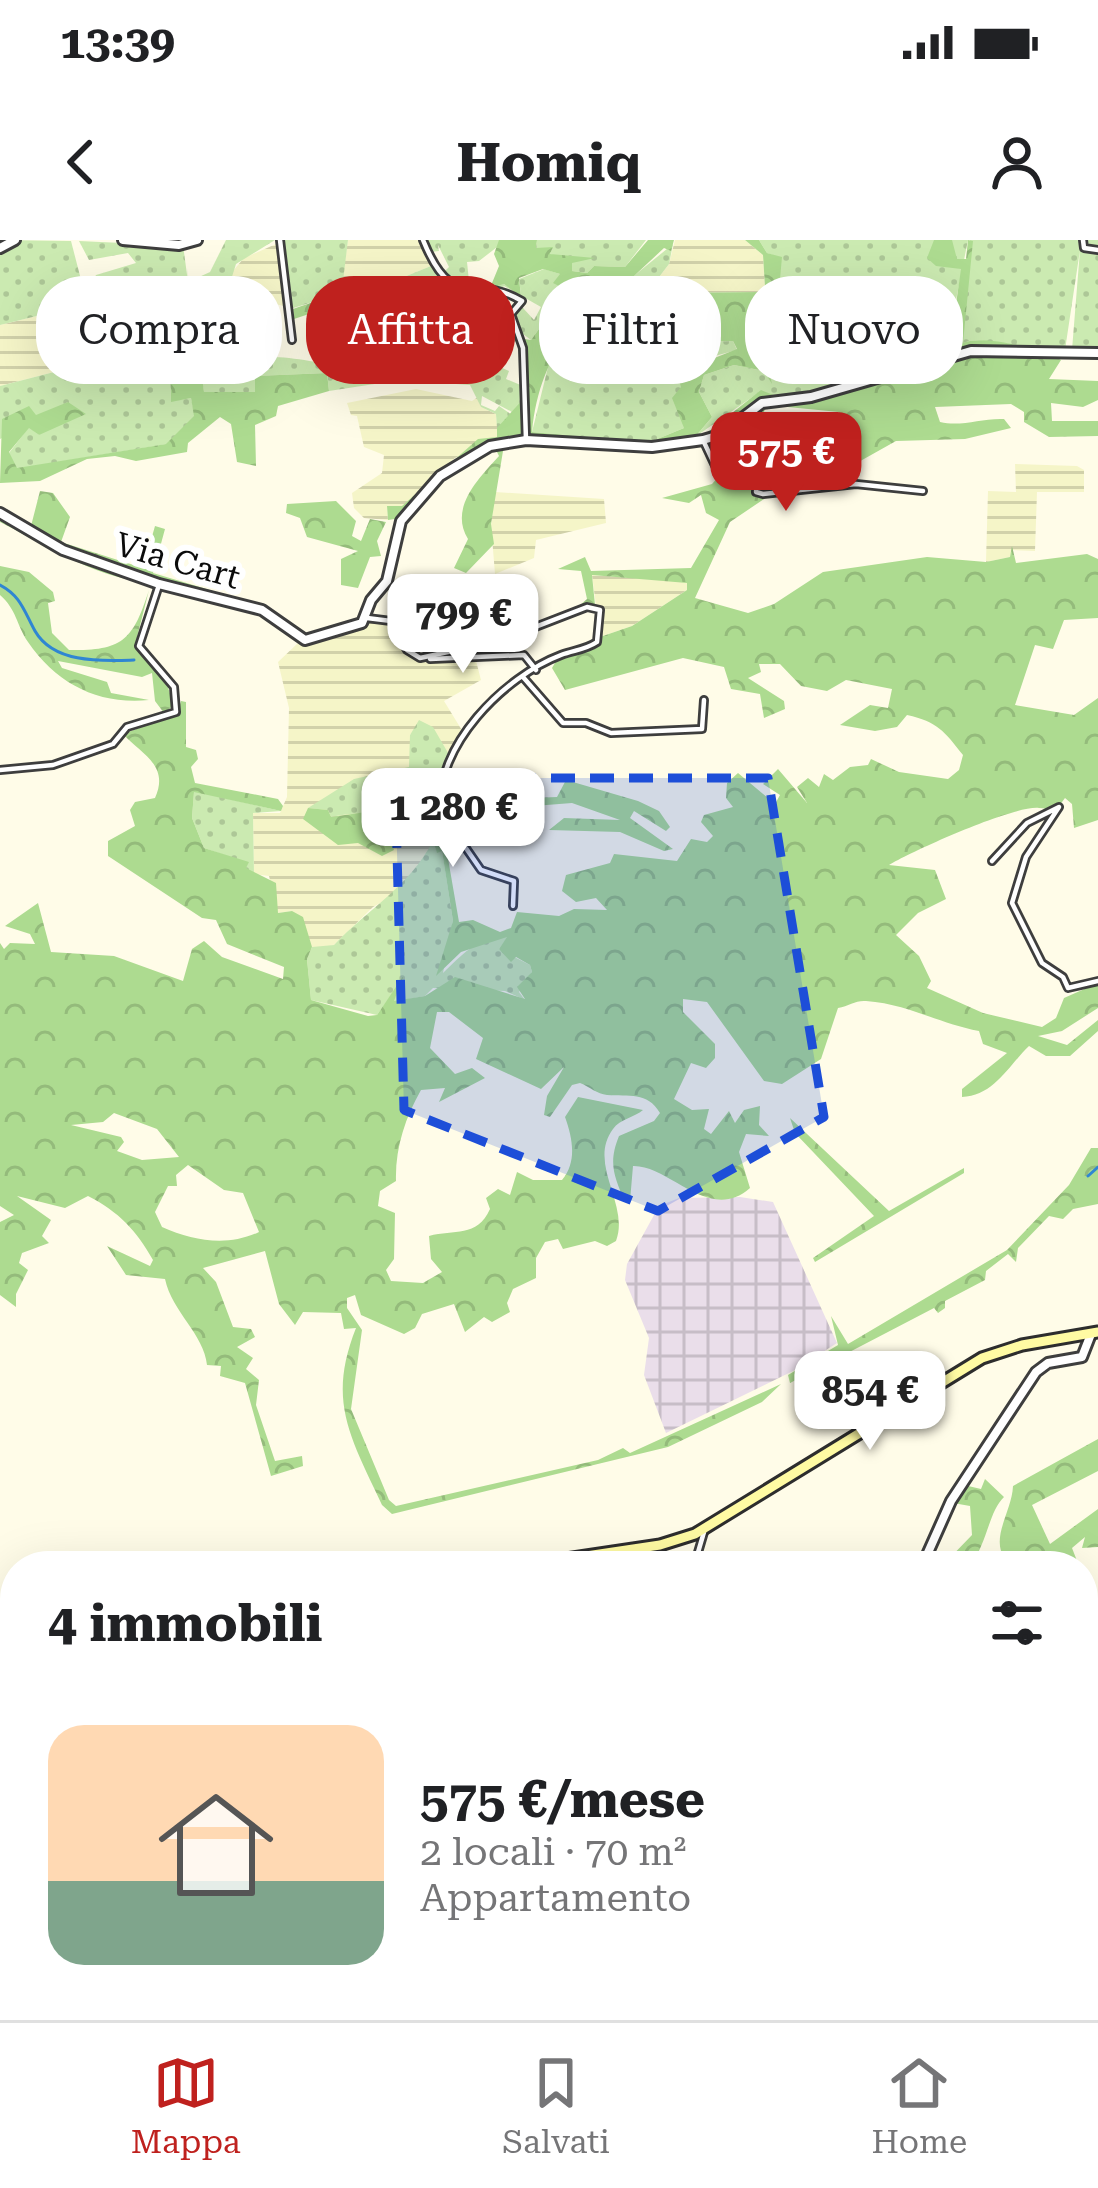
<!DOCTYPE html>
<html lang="it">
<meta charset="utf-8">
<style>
body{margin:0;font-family:"Roboto Serif",serif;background:#f2f2f2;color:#202124;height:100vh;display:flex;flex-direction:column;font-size:45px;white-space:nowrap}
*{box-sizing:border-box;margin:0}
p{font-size:39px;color:#757577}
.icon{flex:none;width:66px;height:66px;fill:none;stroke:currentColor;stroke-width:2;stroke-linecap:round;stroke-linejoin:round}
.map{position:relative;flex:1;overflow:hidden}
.drawer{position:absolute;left:0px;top:1311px;width:1098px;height:471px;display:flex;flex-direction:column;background:#fff;border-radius:48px 48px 0 0;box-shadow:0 12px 48px #0002}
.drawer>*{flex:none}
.top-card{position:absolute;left:36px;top:36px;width:1026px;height:108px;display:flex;gap:24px}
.price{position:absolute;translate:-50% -102px;padding:0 27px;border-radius:24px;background:#fff;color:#222;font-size:39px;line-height:78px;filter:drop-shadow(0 3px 6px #0008)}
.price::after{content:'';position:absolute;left:50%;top:72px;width:36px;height:27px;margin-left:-18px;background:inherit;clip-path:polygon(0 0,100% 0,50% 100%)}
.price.on{background:#bf211e;color:#fff}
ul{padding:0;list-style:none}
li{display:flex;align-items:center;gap:36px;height:300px;padding:0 48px}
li+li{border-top:3px solid #e0e0e0}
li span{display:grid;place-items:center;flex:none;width:336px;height:240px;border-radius:36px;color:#555}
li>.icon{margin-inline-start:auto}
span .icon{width:144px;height:144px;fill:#fffc;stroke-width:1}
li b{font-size:51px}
h2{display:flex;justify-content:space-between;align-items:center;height:144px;padding:0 48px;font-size:51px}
.tag{padding:0 42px;border-radius:48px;background:#fff;box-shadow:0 12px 48px #0002;font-size:42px;line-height:108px}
.tag.on{background:#bf211e;color:#fff}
.status{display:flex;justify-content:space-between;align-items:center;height:84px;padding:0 60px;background:#fff;direction:ltr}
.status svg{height:33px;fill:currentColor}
header{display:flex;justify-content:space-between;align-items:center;height:156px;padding:0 48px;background:#fff;font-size:54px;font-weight:700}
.dock{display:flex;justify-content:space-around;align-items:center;height:168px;border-top:3px solid #e0e0e0;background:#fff;font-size:33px;color:#757577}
.dock a{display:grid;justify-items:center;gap:6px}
.dock .on{color:#bf211e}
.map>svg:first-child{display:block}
</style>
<div class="status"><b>13:39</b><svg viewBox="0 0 49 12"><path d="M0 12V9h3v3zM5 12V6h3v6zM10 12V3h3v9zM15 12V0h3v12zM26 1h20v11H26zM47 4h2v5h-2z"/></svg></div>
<header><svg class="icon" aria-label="back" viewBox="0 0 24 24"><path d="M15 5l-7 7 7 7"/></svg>Homiq<svg class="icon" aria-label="person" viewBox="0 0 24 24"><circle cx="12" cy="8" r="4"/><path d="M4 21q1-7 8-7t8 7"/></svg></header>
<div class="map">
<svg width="1098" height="1780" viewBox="0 0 1098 1780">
<defs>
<pattern id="industrial-grid" width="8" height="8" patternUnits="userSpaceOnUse" patternTransform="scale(3)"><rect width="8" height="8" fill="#eadeea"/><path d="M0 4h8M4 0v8" fill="none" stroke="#c7bdc7"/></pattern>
<pattern id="farmland-rules" width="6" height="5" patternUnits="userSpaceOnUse" patternTransform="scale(3)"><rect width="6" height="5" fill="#f5f5c8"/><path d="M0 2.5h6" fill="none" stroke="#d1d1aa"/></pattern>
<pattern id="grass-dots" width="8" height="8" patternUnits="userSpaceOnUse" patternTransform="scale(3)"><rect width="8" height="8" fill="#cbeab1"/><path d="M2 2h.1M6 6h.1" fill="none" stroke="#adc797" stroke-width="1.8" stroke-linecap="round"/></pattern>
<pattern id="forest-crowns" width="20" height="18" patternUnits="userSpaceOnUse" patternTransform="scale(3)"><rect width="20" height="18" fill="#addb90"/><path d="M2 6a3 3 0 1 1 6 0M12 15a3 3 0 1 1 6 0" fill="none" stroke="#94bb7b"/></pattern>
</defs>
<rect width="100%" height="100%" fill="#fffce8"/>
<path fill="url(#industrial-grid)" d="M740,957L773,962L837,1103L793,1131L666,1193L644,1135L649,1098L625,1040L627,1024L659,966L679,958Z"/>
<g fill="url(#farmland-rules)">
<path d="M348,0H419L431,26L404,37L342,41Z"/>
<path d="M675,0H745L763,15L765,47L760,52L658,53L656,41L669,24Z"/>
<path d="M276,4L284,66L270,63L249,72L230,43L232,32L244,18Z"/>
<path d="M49,73L66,77L54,132L0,146V85Z"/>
<path d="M194,90L198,125L159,133L156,91Z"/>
<path d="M416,149L472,161L478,157L481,167L496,174L498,197L455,218L402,267L387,266L388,280L364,278L354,268L352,253L382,233L384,215L364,207L357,176L351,175L347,163Z"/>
<path d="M1015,224L1077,226L1084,230V252H1037L1035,311L1012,310L1010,317L986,322L988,251L1016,252Z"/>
<path d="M495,252L604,259L606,283L536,300L534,318L495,334L491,285Z"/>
<path d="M592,335L687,342V350L632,386L600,397Z"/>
<path d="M367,378L391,381L407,410L418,419L475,417L481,440L444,461L463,492L451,518L441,506L410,494L420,549L437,550L434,600L428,612L397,654L373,667L334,705L314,711L292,671L278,673L269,636L254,634L253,573H280L287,557L289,468L278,422L298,403Z"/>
</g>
<g fill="url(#grass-dots)">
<path d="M0,0L71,1L85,55L96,35L136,23L128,13L89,20L79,1L166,5L140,0H176L170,2L183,5L188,42L210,32L226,0H275L236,24L230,43L247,71L253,117C291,116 308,121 354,129L356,113L391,116L396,121L457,120L460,61L498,56L508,64L473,73L480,86L512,80L516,69L523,68L534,80L541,67L504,46L500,49L473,48L504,44L521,55L519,39L544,29L560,34L559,61L531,100L519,91L522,102L500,101L501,111L510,115L500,127L509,131L506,139L523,146V161L514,173L482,156L481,165L495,171L499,166L512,175L503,187L497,188L496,174L481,167L470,145L456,144V138L420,137L329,151L327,133L256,136L255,152L204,153L195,90L157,91L159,132L170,131L171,161L191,158L195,176L167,204L16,229L9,213L29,187L39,195L68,162L0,199V146L54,132L66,77L49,73L0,85Z"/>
<path d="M281,0H348L343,41L404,37L431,26L445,44L438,52L319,60L290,69Z"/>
<path d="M426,0H499L501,4L479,21L467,22L469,41L465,45L441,35L449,27L438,5L439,11L431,12Z"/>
<path d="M537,0H646L625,27L594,26L587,33L572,31L571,22L550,14L552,9L536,8Z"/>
<path d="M759,0H968L955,65L920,88L951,100V109L786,163L761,151L695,197L712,177L699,152L704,135L734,125L764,131L768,127L756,123L781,18L767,13Z"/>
<path d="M970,0H1098V112L1072,110L1080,10L1065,110C1040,114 978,92 962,104Z"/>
<path d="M673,4L669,24L656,41L655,58L664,61L658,89L604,92L598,110L668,112L699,102L733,101L737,110L696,121L681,147L684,188L650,202L532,192L550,119L571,87Z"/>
<path d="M419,480L433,487L451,518L445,520L437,550L385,557L380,570C366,574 348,573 331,577L328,570L308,568L354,539L409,527L410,495Z"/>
<path d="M194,551L281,571L253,573L254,634L245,628L248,623L204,608L192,578Z"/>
<path d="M433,601L437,612L442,610L453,681L443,733C462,715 479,695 508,697L499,709L530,725L532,732L519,752L525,760L505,751L433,748L425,756L393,762L402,740L377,775L311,760L307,719L312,707L334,705C369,668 408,648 433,601Z"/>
</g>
<g fill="url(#forest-crowns)" fill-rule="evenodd">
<path d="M499,0H537L536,8L553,7L550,14L595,18L572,23V31L587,33L594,26L625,27L648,0H674L671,11L664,8L605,63L619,70L590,79L584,125L576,86L570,87C549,121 536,149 532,192L650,202L684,188L672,158L681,147L677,133L737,109L733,101L699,102L681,123L653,108L598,111L604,92L658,89L664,61L655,58L658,53L760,52L765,47L763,15L745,0H759L767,13L782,17L775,94L756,122L768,126L772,144L764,131L734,125L704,135L699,152L712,177L695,197L651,204L539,198L504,205L491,284L494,304L466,333L454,328L468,299C449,268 478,239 499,216L495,208L438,242L408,277L388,280L387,266H402L478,199L497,197V188L526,156L524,99L531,100L559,61V46L553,43L560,34L543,29L519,38L521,57L504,44L490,48L499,26L494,14Z"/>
<path d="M934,0H952L957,19H966L968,0L973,1L963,103C979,94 1042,108 1061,120L1049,139L1098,141V160L1083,167L1051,163L1052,181H1098V196L1049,197L1024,182V172L1011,164L935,167L940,182C962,187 981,178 1004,179L1011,188L965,199L896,201L855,224L818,233L858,217L847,199L798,205V197L830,187L839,172L767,165L759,183L709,207L703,196L761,150L786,160L951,109V100L920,88L926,64H956L961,29L936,26L927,18Z"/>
<path d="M187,28L204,152H255V136L327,133L329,151L278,166L276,176L255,185L256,226L237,222L231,184L220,177L188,203L187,212L136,221L115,216L87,219L40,241L0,243L2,179L29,166L36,175L68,162L86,174L39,195L29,188L9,212L17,228L166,204L194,176L191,158L171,162L170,131L182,129L185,138L199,137Z"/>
<path d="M446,43L463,51L498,53L461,62L463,76L473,79L464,89L463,119L458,120L396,121L391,116L456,109L452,78L400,82L315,72L294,79L293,69L319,60L438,52Z"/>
<path d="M720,235L752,239L757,254L767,257L730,282L695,358L748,373L774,364L823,332L927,317L986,322L1010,317L1012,306L1016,323L1087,314L1098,319V378L1064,380L1053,409L1035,405L1015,465L1074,475L1098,458V580L1074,588L1072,564L1065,558L1056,570C1050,571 1045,568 1039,568C1014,565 912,611 889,625L935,630L946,659L918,673L896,695L919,716L931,741L927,748L983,773L1042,787L1056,778L1064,758L1098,743V768L1062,791L1038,796L1067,805L1098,780V791L1070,816H1046L1029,806C1009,825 994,856 962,857V849L1007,813L983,804L979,791C940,784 908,764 866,761C856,760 849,766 838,768L821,819L782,844L764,841L707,762L683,759V772L715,804V818L706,828L691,823L674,859L692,870L709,869L704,889L711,894L729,871L735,883L744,870L760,866L759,885L769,896L746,894L739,912L750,948C709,984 670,925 633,926L630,961L625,962C614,936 608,923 619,896L654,881L660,873C647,851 629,857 607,855C597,854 590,847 580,843L572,845L550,877L544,875L547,856L564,827L541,849L476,819L483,798L449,772H437L430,808L455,834L472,828L485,838L439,862L445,848L421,850C405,878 395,909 396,941L380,951L378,966L395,973L394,1019L386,1030L391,1041L423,1043L442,1032L431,1019L429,996C454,989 477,998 490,969L486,958L498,949L510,955L517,932L533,940H562C577,922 573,899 565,877L578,857L643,870C635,877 620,879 613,889C587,924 630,964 616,1001L607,1006L595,1001L563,1009L558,999L545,1002L536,1018V1038L513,1049L507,1063L510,1072L492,1082L484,1077L465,1092L454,1064L422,1074L415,1088L404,1094L361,1075L355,1055L347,1058V1068L362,1090L351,1169L389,1260L396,1266L598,1220L623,1208L630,1213L781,1144L762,1162L668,1207L392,1274L382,1265C350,1196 327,1161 356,1088L344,1089L341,1073L303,1072L295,1085L279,1064L265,1011L203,1028L216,1042L233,1087L251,1089L255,1097L237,1107L253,1118L246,1129L259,1140L256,1165L275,1221L302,1216L303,1226L271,1236L245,1143L220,1136L221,1126L207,1125C204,1094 172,1072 165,1039L126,1035L107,1006L150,1026L153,1020C136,990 119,972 88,956L65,968L17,956L51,980L42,996L49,1003L22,1013L19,1023L28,1030L16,1054V1067L0,1055V982L14,975L0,966V703L4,709L10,703L35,704L30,694L5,686L38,663L51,712L114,716L183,741L192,709L204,701L222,717L283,739L284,727L227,704L216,680L202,678L108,616V601L135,586L130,570L135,562L155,558C170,525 141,514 123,494L177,474L181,461L186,462V507L196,510L198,519L191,527L195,543L278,559L283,566L281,571L194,552L192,578L204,608L249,622L246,628L276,643L278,673L292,671L303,677L312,707L307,719L311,760L368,776L377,775L404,735L394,761L425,756L455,737L525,759L517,747L532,732L530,725L516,717L511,722L499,709L507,697L461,712L436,736L453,681L442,611L437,613L433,601L440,597L441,578L459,682L473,680L500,692L511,688L517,672L559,676L574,669L607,670L596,658L576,662L562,651L566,635L610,623L614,614L677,621L691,599L707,602L713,596L701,582L704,575L733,567L726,558L727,543L738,533L775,564L780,555L763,544L778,529L807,563L797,547L808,538L819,547L824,534L833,540L850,527L868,525L871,519L899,532L948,539L959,530L963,515C944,491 938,482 907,475L897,487L875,491L840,485L870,465L888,468L892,449L846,440L827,451L801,446L780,424H759L761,432L748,438L784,461L785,469L764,478L760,454L731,449L724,427L683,418L565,450L552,428L559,416L596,406L600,397L632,386L687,350V343L592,335L595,365L571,373L587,359L581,331L558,329L585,317L591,331L691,328L719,280L706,273L701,255L689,263L662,258L712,244ZM114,873L157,889L179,917L142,920L117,911L124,902L121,897L71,885L103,882ZM188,925L224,950L243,953L259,992C227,1007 194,1001 162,987L155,972L168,946H177L176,935Z"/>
<path d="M40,251L53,253L70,277L61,302L143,328L155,286L165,289L153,333L220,353C192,346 166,340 138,340C101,340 34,299 0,282V266L31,286Z"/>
<path d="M336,261L356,281L352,296L361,301L370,279L386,282L377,301L381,316L370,317L358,348L341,345V319L358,311L307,297L300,278L286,273L287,264Z"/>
<path d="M0,326L29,332L53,352L55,361L48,363L52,393L69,410C123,411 133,400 149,350L135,405L164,436L174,465L164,473L155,461L152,433L142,437L58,421L62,428L107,442L111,453L149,460C98,465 57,444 28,402C16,384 17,370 0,355Z"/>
<path d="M566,540L638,561L659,571L670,587L666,591L634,571L630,578L673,609L664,611L620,592L549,590L564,578L620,580L572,563L534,566L532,558L557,557Z"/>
<path d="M308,568L328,570L331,577L380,570L394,610L382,616L358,603L338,605L303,579Z"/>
<path d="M790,878L889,971L964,928V933L815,1022L813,1018L874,976L795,893Z"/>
<path d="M1091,908H1098V964L1073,969L1063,979L1049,976L1018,1008L1016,1022L1008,1014L986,1031L985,1040L945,1061V1068L938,1073L934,1068L790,1143L788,1135L838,1105L831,1076L848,1104L1007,1010L1069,945Z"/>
<path d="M1098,1199V1231L1032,1265L1050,1304L1098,1269V1307L1082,1308L1085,1297L1072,1308L1079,1326H986L1001,1311C995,1291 1012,1269 1013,1246Z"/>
<path d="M985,1239L1004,1257C989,1271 987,1304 970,1326H942L972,1295L970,1266L953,1263L964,1245L981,1249Z"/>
<path d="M1098,1392V1631L1084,1629L1083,1394Z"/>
<path d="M409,1767H552L531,1780H398Z"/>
</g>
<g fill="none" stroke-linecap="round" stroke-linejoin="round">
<g stroke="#2f86d2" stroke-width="3">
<path d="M0,345C21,356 24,371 35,391C54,424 102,421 134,420"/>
<path d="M1088,936L1098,927"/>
</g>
<defs>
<g id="minor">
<path d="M280,0L292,100"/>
<path d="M423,0C453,74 472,31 522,61L511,74L523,108L526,200"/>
<path d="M1083,0L1084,8L1098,10"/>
<path d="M703,200L718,232L757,240L756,252L763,254L856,244L923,251"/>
<path d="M367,378L391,381L407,410L420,418L499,401L587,367L600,370L597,402C585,410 574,410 561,415C505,436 433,507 441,572L481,630L514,641L513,666"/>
<path d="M430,419L524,415L536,430"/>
<path d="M523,437L563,483H586L611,493L702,489L704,460"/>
<path d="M0,530L53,525L113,504L127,487L176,472L174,447L139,406L159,345"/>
<path d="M992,621L1027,583L1059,567L1026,617L1012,663L1042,723L1063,737L1068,748L1098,741"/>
<path d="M694,1326L704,1292"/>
<path d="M0,1369L15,1358"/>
<path d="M0,1449L15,1474"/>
<path d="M0,1656L13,1651"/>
</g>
<g id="tertiary">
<path d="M123,0L179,5L197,0"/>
<path d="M0,8L15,0"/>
<path d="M0,273L63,310L159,344L262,370L305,400L362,383L371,360L387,341L401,281L440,236L490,206L526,200L652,207L703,200L720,195L762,163L811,157L971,111L1098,113"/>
<path d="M922,1326L951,1261L1036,1132L1048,1123L1082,1117L1091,1094"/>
<path d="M0,1475H15"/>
<path d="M0,1608L15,1658"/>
<path d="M85,1767L98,1780"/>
<path d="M835,1780L844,1767"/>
</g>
<g id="secondary">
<path d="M519,1326L660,1305L695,1294L982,1118L1022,1105L1098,1092"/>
<path d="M0,1538L15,1535"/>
</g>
</defs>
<use href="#minor" stroke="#3e3e3e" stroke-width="10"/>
<use href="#tertiary" stroke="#3e3e3e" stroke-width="14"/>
<use href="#secondary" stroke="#2d2d2d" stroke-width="15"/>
<use href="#minor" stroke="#fff" stroke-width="4.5"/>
<use href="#tertiary" stroke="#fff" stroke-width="8"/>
<use href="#secondary" stroke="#fffba3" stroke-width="9"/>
</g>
<path fill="#1d4ed8" fill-opacity="0.2" stroke="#1d4ed8" stroke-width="9" stroke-dasharray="24 15" stroke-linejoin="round" d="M395,538H768L824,877L658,971L404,870Z"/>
<g text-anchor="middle" stroke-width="12" stroke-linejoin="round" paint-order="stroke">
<g font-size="33" fill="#0b0b0b" stroke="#fff">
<text transform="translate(178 320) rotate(16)" y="12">Via Cart</text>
</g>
</g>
</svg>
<b class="price on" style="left:786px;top:274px">575 €</b>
<b class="price" style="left:463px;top:436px">799 €</b>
<b class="price" style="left:453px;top:630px">1 280 €</b>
<b class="price" style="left:870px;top:1213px">854 €</b>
<div class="top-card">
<a class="tag">Compra</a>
<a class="tag on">Affitta</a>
<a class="tag">Filtri</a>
<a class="tag">Nuovo</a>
</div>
<section class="drawer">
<h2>4 immobili<svg class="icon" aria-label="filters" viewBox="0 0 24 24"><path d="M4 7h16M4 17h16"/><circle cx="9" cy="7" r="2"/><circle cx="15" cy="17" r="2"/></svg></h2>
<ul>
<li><span style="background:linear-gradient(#ffd9b3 65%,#7fa58c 0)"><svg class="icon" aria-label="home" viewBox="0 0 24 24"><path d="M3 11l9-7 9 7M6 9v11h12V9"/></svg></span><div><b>575 €/mese</b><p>2 locali · 70 m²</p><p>Appartamento</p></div></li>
</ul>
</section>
</div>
<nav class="dock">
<a class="on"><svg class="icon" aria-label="map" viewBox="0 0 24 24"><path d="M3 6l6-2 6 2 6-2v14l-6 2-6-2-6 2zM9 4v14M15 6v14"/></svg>Mappa</a>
<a><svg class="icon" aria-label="saved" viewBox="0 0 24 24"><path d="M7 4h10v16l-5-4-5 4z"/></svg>Salvati</a>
<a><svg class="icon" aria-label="home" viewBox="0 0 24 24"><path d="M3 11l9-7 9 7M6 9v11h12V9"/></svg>Home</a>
</nav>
